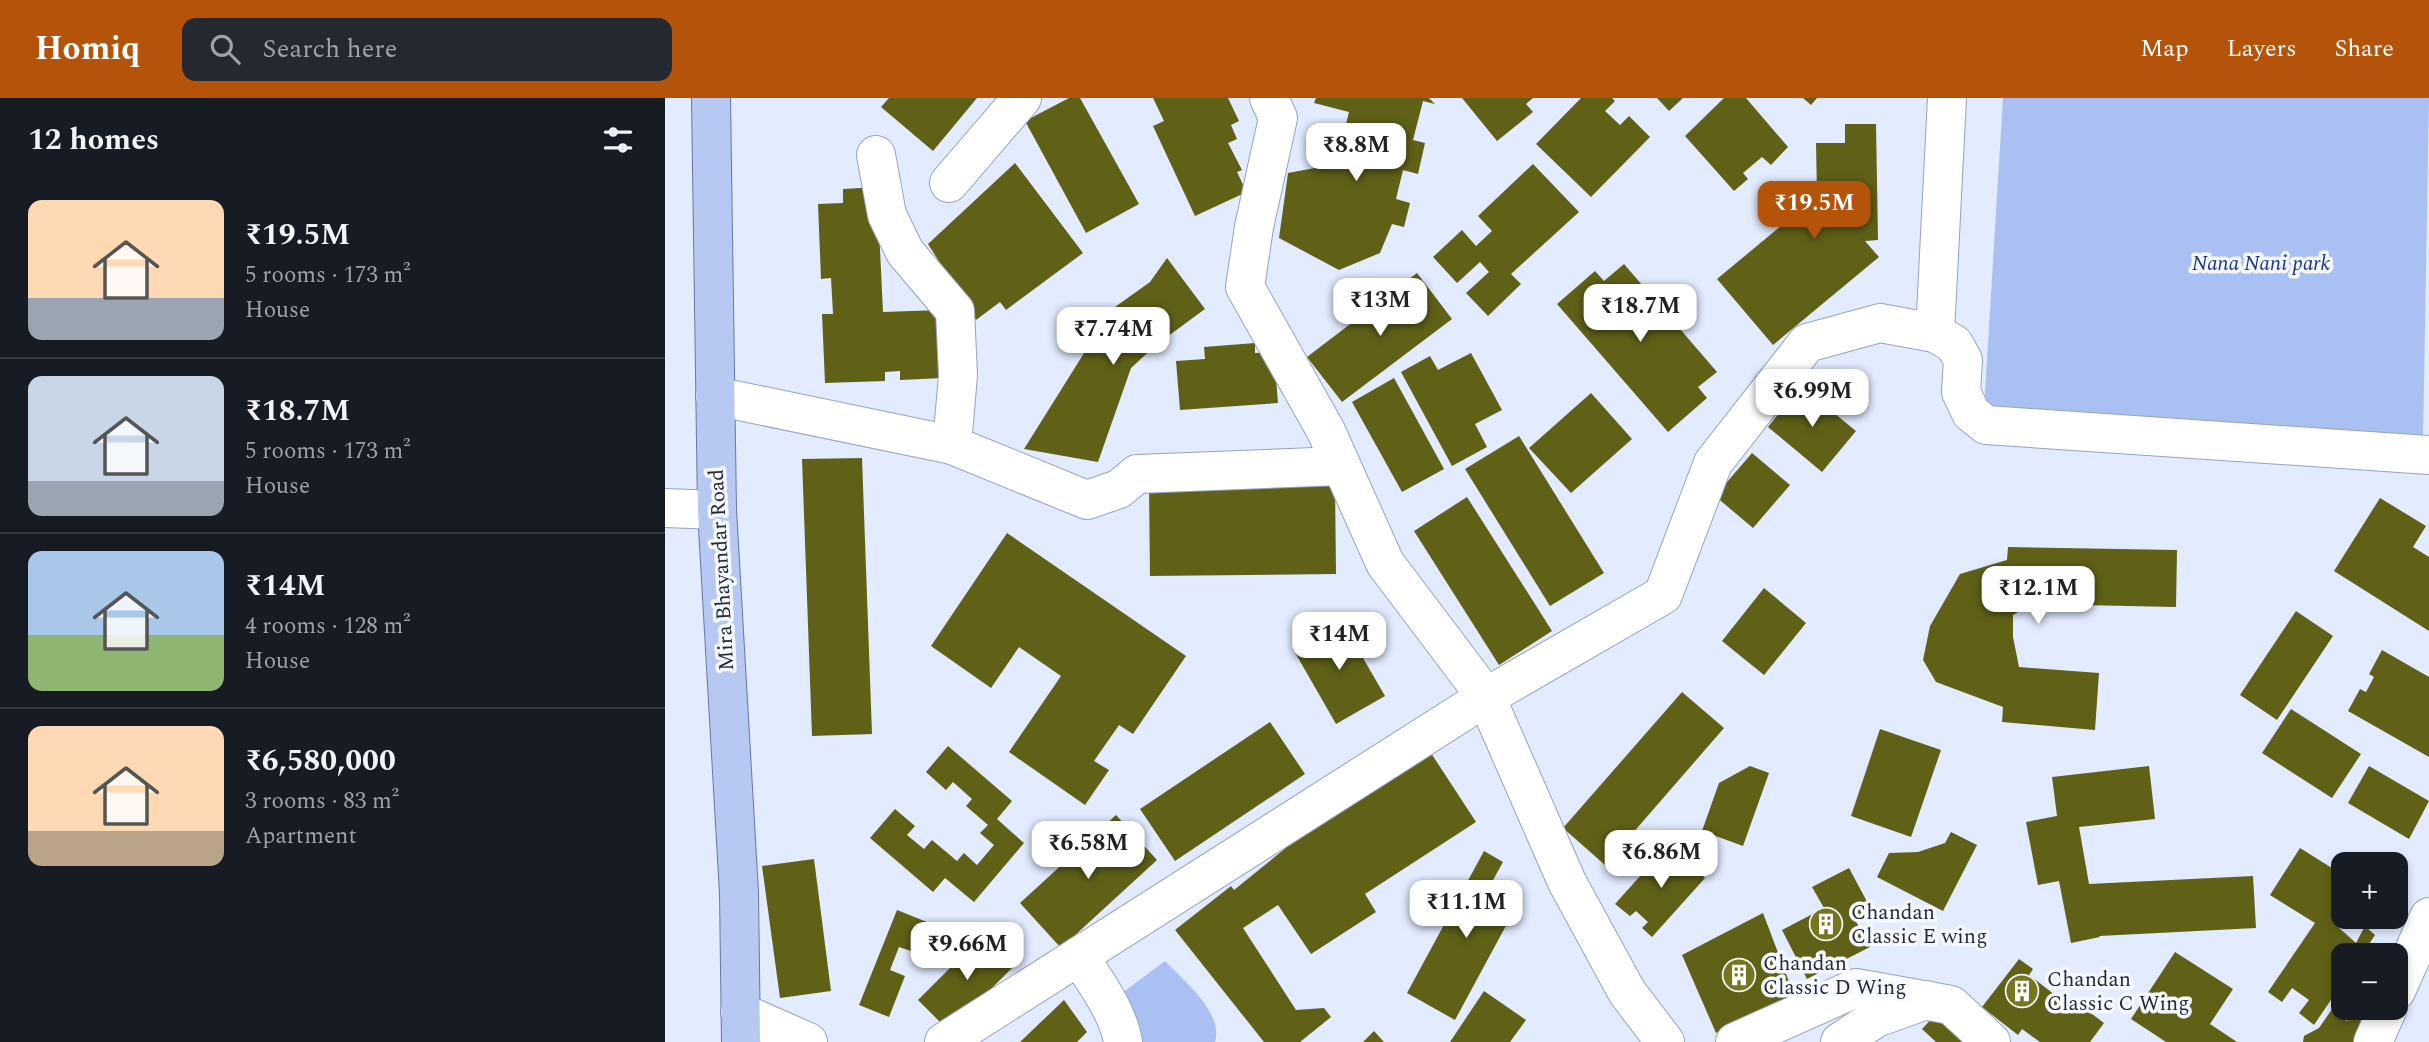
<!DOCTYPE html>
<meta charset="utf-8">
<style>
body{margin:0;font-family:Spectral,serif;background:#242831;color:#f1f3f6;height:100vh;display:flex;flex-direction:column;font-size:26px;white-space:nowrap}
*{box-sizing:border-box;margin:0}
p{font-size:23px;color:#9ea1a6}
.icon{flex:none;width:38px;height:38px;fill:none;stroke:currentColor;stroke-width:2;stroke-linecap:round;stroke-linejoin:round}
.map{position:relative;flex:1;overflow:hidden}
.drawer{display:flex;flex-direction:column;background:#171b24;width:665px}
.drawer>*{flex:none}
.fabs{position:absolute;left:1666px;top:754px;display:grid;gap:14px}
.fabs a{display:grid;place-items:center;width:77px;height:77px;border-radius:14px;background:#171b24;box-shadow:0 4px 10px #0003;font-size:35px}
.price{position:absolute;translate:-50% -60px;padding:0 16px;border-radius:14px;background:#fff;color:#222;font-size:23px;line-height:46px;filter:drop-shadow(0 2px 4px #0008)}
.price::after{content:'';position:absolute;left:50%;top:42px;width:21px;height:16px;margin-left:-10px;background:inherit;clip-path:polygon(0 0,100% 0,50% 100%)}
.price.active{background:#b45309;color:#fff}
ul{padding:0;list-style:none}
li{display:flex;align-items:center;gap:21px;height:175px;padding:0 28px}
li+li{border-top:2px solid #363941}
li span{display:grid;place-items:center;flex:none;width:196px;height:140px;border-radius:14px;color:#555}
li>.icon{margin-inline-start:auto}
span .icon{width:84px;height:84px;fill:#fffc;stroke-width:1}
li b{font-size:30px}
h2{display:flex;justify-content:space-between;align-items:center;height:84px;padding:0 28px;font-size:30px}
header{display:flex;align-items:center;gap:42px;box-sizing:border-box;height:98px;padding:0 35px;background:#b45309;color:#fff}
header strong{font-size:33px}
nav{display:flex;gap:38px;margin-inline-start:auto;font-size:24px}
.search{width:490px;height:63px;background:#242831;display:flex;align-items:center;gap:18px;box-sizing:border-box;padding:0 24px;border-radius:14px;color:#9ea1a6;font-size:26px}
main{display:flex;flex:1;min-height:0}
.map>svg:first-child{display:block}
</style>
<header>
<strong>Homiq</strong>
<div class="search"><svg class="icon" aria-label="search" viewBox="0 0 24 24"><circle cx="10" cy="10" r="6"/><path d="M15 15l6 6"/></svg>Search here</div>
<nav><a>Map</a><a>Layers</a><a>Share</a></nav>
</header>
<main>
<section class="drawer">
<h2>12 homes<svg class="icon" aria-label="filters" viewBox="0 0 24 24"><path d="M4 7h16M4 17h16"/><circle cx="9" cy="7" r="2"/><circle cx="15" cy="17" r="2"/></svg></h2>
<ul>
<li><span style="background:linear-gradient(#ffd9b3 70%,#9aa5b1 0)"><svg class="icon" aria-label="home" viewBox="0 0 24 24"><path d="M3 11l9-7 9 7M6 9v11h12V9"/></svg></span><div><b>₹19.5M</b><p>5 rooms · 173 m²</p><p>House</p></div></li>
<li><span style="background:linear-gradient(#c9d6e8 75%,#9aa5b1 0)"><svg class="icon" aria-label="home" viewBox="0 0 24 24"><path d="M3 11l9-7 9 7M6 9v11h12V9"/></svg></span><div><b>₹18.7M</b><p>5 rooms · 173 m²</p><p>House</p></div></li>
<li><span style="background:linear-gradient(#a9c7e8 60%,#8fb573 0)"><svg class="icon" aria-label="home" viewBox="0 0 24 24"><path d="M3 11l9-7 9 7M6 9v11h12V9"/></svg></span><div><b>₹14M</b><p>4 rooms · 128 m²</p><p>House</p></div></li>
<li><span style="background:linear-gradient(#ffd9b3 75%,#b9a48a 0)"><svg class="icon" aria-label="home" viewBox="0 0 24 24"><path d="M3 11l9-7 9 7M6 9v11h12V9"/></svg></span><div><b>₹6,580,000</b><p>3 rooms · 83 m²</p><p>Apartment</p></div></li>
</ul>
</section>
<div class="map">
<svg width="1764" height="944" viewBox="0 0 1764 944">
<rect width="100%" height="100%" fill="#e2ebff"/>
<g fill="#abc0f2">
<path d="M1338,0H1764L1758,343L1319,311Z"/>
<path d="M500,863C518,882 559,915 550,944H477L449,901Z"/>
</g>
<g fill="#606117">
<path d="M224,0H312L268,53L216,9Z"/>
<path d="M404,0H415L474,106L421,135L360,23Z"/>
<path d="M488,0H563L574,23L566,27L572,41L563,45L577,72L572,74L580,91L586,92L530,118L488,28L499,23Z"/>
<path d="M651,0H764L770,6L758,3L748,42L760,45L753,76L738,72L731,101L745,105L739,129L727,126L715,155L674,172L614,140L623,75L671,66L684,14L649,5Z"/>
<path d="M797,0H868L861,6L868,14L832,43Z"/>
<path d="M916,0H947L950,3L940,13L955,27L964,18L985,39L926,99L871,46Z"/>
<path d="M992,0H1018L1004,13Z"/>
<path d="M1059,0H1081L1123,49L1106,67L1097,59L1078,75L1083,81L1069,93L1020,38Z"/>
<path d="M1138,0H1152L1146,7Z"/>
<path d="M1180,26H1211L1213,142L1200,143L1214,159L1108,247L1052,181L1152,98L1151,45H1180Z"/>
<path d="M350,65L418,155L341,212L335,204L311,222L263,146Z"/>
<path d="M868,66L914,114L846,176L856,186L823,218L801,195L824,174L815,164L792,185L768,159L797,132L811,148L827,133L813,118Z"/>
<path d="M212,89L218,214L275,212L278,280L235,282V273L220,274V283L160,285L157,216H168L166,180L156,181L153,106L178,105V91Z"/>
<path d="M502,160L540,211L491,247L466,270L433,364L359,351L426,244L454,227L443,214L485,184Z"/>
<path d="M959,166L1052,274L1033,289L1042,300L1003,334L892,206L930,173L939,183Z"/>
<path d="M752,175L787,221L677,304L642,259Z"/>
<path d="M590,245V255L609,254L613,305L515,312L511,263L540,261L539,249Z"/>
<path d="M806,255L837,312L810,326L822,349L787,368L736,274L765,258L773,272Z"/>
<path d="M729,280L779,371L737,394L687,304Z"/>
<path d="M1136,288L1191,333L1157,374L1103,329Z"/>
<path d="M926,295L967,341L906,395L864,350Z"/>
<path d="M854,338L939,475L885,508L800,371Z"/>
<path d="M1087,355L1125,387L1088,430L1050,398Z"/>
<path d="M197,360L207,636L147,638L137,361Z"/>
<path d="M670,386L671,476L485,478L484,388Z"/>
<path d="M802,399L887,533L834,567L749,433Z"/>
<path d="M1715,400L1761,428L1748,449L1764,459V533L1669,473Z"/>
<path d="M342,435L521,558L468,636L454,627L429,663L444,672L420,707L344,654L396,578L354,549L326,590L266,548Z"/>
<path d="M1343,449L1512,452L1511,509L1367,506L1348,517V539L1354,569L1434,575L1430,632L1337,624L1338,609L1271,584L1258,562L1265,528L1295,476L1342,462Z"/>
<path d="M1099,490L1141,525L1099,577L1057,543Z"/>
<path d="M1631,513L1668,538L1612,622L1575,597Z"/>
<path d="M676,522L720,598L671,626L628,551Z"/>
<path d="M1717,552L1764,579V659L1683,613L1695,591L1701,594L1709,579L1704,576Z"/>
<path d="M1017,594L1059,630L940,767L898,730Z"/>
<path d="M1626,611L1696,656L1667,700L1597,655Z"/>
<path d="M605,624L640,676L510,763L475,711Z"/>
<path d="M1215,631L1276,652L1246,739L1186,718Z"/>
<path d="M283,648L347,703L332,721L359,745L309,804L280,780L268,794L205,740L230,711L250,728L242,737L259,751L267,742L292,763L299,755L312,767L329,747L315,735L323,727L301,708L307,701L288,684L281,692L261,674Z"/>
<path d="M764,652L811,724L700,796L711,814L646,856L613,807L578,830L631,912L659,910L666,919L635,944H599L510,832L566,788L569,792L654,723Z"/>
<path d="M1085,668L1104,675L1078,748L1037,733L1054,685Z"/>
<path d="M1484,668L1490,721L1414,729L1424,786L1588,778L1591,830L1434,838L1435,839L1406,845L1394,783L1373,787L1361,724L1392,718L1387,679Z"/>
<path d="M1704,668L1764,703L1744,741L1683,705Z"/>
<path d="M451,717L492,762L396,850L355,805Z"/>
<path d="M1286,734L1312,747L1278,813L1212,779L1224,755L1253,754L1280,745Z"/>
<path d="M1003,747L1040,780L987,839L977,830L983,824L971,813L965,818L950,806Z"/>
<path d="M1635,750L1678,777L1680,819L1673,829L1691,845L1700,828L1710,837L1696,858H1678V884L1649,927L1634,915L1644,902L1627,890L1617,904L1603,894L1650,825L1605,797Z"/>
<path d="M819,753L838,764L828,782L857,798L790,922L742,895Z"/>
<path d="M149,761L166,893L115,900L97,768Z"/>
<path d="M1184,770L1206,811L1189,820L1205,849L1142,881L1117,832L1159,810L1147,789Z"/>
<path d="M232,812L262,824L249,854L234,849L225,872L240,878L224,919L194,907Z"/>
<path d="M1098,815L1129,897L1051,935L1017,857Z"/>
<path d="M319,836L350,867L284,933L253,902Z"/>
<path d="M1510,854L1568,891L1545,926L1572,944H1501L1466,921Z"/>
<path d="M1354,861L1368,871L1364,877L1415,916L1419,910L1439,925L1425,944H1375L1357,931L1353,937L1317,909Z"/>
<path d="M819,893L861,922L845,944H785Z"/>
<path d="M399,902L422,934L412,944H355Z"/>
<path d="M1672,904L1678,907L1672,917L1682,923L1688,913L1708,925L1701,944H1638L1639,938L1654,930Z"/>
<path d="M1271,916L1301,944H1271L1257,931Z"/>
<path d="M709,933L719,944H698Z"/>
</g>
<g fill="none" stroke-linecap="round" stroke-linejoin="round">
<defs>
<g id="minor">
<path d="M604,0L613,20L589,129L580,189L661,333L720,465L821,599L902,784L962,894L1000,944"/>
<path d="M211,57L222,117L240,154L290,213L293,277L287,347"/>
<path d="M284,85L357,0"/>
<path d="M1270,235L1282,0"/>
<path d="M50,298L287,347L422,402L454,391L472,376L676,368"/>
<path d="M0,410L52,412"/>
<path d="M414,858C430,884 453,913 458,944"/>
<path d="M1731,893L1764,819"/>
<path d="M75,914L143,944"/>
<path d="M279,944L821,599L998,497L1048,365L1142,245L1215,225L1270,235L1289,246L1298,262L1296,294L1306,315L1321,327L1764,357"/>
<path d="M1070,944L1191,890L1286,907L1326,944"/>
<path d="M1175,944L1211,920L1261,902"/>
<path d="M1708,944L1723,910"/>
</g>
<path id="major" d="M46,0L52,412L74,795L76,944"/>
</defs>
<use href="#minor" stroke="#95a3c2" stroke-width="40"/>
<use href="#major" stroke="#6479ab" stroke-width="40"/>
<use href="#minor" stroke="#fff" stroke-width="38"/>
<use href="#major" stroke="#b7c8f2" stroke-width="38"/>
</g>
<defs>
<symbol id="building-disc" viewBox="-11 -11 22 22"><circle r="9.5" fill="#75761d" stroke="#f5f8ff"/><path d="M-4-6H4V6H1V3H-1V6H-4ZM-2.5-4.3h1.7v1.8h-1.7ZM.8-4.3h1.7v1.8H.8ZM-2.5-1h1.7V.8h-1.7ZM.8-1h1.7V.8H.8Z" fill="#fff"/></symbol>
</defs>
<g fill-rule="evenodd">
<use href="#building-disc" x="1142" y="807" width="38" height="38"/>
<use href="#building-disc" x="1055" y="858" width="38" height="38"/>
<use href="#building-disc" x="1338" y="874" width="38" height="38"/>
</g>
<g text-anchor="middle" stroke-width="7" stroke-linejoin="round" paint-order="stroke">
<g font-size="21" font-style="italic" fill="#1b348b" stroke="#f5f8ff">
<text x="1596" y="172">Nana Nani park</text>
</g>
<g font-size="21" fill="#242936" stroke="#f5f8ff">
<text transform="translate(56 472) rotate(-93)" y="7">Mira Bhayandar Road</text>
</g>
<g font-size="21" fill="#242936" stroke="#f5f8ff" text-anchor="start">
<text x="1186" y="821">Chandan<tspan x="1186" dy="24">Classic E wing</tspan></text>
<text x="1098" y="872">Chandan<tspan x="1098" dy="24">Classic D Wing</tspan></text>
<text x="1382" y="888">Chandan<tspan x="1382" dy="24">Classic C Wing</tspan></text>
</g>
</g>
</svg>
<div class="fabs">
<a>+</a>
<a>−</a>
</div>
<b class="price" style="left:691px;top:85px">₹8.8M</b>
<b class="price active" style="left:1149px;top:143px">₹19.5M</b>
<b class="price" style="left:715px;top:240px">₹13M</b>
<b class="price" style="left:975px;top:246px">₹18.7M</b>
<b class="price" style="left:448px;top:269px">₹7.74M</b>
<b class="price" style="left:1147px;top:331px">₹6.99M</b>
<b class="price" style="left:1373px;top:528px">₹12.1M</b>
<b class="price" style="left:674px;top:574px">₹14M</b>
<b class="price" style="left:423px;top:783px">₹6.58M</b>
<b class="price" style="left:996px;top:792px">₹6.86M</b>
<b class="price" style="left:801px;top:842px">₹11.1M</b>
<b class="price" style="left:302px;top:884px">₹9.66M</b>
</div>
</main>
